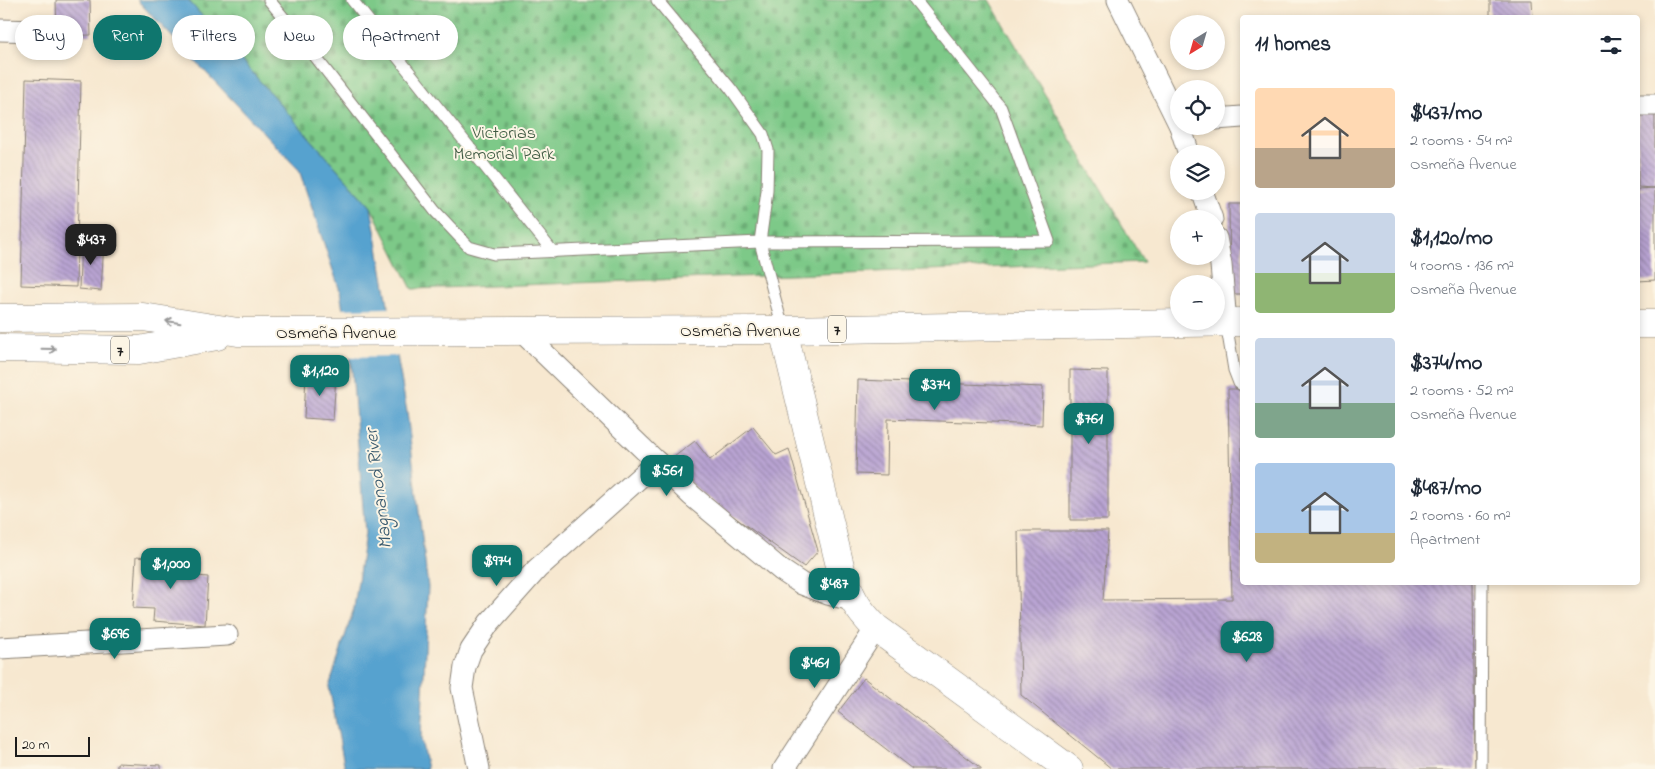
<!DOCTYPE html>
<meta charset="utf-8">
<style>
body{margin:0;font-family:"Indie Flower",sans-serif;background:#f2f2f3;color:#1f2937;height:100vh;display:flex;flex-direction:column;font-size:19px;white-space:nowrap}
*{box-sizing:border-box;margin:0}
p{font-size:16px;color:#747a83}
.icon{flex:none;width:28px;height:28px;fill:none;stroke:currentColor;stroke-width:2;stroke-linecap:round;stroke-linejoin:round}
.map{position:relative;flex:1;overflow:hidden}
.side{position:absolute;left:1240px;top:15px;width:400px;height:570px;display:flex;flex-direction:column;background:#fff;border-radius:5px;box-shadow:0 2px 8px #0003}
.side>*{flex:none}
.hud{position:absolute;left:15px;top:15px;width:475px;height:45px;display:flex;gap:10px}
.needle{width:32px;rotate:217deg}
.buttons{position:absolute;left:1170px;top:15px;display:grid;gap:10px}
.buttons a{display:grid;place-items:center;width:55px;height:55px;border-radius:50%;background:#fff;box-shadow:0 2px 8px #0003;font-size:25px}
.scale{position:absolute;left:15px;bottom:12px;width:75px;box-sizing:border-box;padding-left:5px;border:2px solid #1c1c1c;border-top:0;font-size:14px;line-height:18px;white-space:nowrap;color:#1c1c1c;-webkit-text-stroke:4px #fcf5e5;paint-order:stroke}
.price{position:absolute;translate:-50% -42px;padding:0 11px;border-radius:10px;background:#0f766e;color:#fff;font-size:16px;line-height:32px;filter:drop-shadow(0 1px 2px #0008)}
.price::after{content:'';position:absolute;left:50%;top:30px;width:15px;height:11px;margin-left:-8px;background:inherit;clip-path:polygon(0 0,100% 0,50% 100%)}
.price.current{background:#222;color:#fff}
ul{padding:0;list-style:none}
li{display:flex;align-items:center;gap:15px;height:125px;padding:0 15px}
li span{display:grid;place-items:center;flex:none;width:140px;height:100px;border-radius:5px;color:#555}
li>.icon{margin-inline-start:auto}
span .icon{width:60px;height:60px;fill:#fffc;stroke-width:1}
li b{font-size:21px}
h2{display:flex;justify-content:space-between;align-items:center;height:60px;padding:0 15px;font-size:21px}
.tag{padding:0 18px;border-radius:22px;background:#fff;box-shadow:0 2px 8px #0003;font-size:18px;line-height:45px}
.tag.current{background:#0f766e;color:#fff}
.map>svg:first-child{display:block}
</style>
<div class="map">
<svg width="1655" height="769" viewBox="0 0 1655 769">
<defs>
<pattern id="cemetery-stones" width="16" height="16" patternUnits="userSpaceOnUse" patternTransform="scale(1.25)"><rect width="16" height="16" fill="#7dc988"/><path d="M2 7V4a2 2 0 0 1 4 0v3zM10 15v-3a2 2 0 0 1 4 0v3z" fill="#6bac75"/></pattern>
<pattern id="building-back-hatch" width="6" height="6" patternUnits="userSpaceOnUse" patternTransform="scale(1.25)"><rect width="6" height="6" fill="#b9a4d3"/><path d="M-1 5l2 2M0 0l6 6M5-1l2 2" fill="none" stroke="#9685aa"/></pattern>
</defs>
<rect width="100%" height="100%" fill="#fcf5e5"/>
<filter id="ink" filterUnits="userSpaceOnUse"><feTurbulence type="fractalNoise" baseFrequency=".02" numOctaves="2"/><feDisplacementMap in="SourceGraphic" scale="10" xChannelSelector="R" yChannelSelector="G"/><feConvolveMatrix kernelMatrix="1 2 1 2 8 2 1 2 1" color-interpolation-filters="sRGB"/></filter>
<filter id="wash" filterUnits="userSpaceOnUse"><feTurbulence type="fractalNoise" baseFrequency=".0096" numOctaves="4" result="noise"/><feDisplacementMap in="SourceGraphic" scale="20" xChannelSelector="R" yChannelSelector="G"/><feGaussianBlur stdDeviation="1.12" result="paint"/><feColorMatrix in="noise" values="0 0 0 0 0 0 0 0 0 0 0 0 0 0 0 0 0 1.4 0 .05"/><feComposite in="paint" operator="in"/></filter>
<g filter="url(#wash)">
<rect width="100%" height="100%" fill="#f7e8d0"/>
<path fill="url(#cemetery-stones)" stroke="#4c7252" d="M188,0H989L1144,262L412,289L371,207Z"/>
<path fill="#57a2cf" stroke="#3a5f76" d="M137,0H188L371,207L407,412L428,587L421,739L427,769H345L329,687L354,608L365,533L352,370L340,291L299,170Z"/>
<path fill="#f7e8d0" d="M392,308L400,356L347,357L340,309Z"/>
<g id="blocks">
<g fill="url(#building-back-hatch)">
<path d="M56,0H90L91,35L57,36Z"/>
<path d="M1490,0H1532L1533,18H1490Z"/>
<path d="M26,79L81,81L76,287L21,285Z"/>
<path d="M1638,113H1655V188L1638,187Z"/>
<path d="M1655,188V280L1638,281V189Z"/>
<path d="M1229,204H1242V294H1230Z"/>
<path d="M81,241L104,242L101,291L79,289Z"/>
<path d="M1070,370L1108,371V520H1070Z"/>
<path d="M306,374L336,376L333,420L304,418Z"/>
<path d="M858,380L1043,387L1042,425L888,419L887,475L856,474Z"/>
<path d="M1228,389H1242V582H1473L1475,769H1112L1021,695L1018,531H1108L1103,600L1232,599Z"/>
<path d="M753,427L776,455L789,449L818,551L804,567L698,491L670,460L695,441L710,460Z"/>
<path d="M136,557L198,562L197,576L208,577L205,625L153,621L154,609L133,608Z"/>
<path d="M864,678L982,769H912L838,712Z"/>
<path d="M117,763L161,765V769H117Z"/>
</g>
</g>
</g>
<g filter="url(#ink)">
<use href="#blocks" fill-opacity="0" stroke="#8a8276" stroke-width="1"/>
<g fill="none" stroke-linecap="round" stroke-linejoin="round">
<defs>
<g id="lane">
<path d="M269,0L307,46L435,211L469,247L494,254L760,242L1049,241L1001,108L915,0"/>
<path d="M352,0L553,252"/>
<path d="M657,0L731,89L763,134L768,150L767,191L760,242L783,329"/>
<path d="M1226,322L1234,370L1239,383L1242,385"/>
<path d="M1481,769L1482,582"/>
</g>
<g id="street">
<path d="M1118,0L1179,124"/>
<path d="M0,30L39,31"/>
<path d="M1638,105H1655"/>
<path d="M1216,119L1242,117"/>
<path d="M1180,126L1189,154"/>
<path d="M1202,191L1212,219"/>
<path d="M1216,238L1221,265L1226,322"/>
<path d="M520,330L692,496L781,570L802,584L828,594L852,600"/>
<path d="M0,648L227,635"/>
<path d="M479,769L462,688L465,667L471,650L489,623L537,569L657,462"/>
<path d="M784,769L876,628"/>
</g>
<path id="secondary" d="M783,330L841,570C851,597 855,607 876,628L1069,769"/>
<g id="primary">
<path d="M0,318L143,317L238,332L783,330L1242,322"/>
<path d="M1638,324H1655"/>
<path d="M0,348L139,350L217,336"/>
</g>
</defs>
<use href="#lane" stroke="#8a8276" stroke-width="13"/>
<use href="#street" stroke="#8a8276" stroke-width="23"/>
<use href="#secondary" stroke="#8a8276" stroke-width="29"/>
<use href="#primary" stroke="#8a8276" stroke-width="29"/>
<use href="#lane" stroke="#fff" stroke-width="11"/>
<use href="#street" stroke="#fff" stroke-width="21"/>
<use href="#secondary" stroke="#fff" stroke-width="28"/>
<use href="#primary" stroke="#fff" stroke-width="28"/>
</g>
<defs><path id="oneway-shaft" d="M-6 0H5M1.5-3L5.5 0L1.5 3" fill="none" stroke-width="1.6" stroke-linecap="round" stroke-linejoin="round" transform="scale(1.25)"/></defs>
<g stroke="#999">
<use href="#oneway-shaft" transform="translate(173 322) rotate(-171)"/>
<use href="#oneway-shaft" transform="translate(49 349) rotate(1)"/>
</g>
</g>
<g text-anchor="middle" stroke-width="4" stroke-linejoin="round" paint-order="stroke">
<g fill="#fcf5e5" stroke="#5f5d58" stroke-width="1">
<rect x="828" y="315.5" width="18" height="27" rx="4"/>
<rect x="111" y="336.5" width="18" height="27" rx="4"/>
</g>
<g font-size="16" font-weight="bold" fill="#1c1c1c">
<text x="837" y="335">7</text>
<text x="120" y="356">7</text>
</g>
<g font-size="18" fill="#3e5942" stroke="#fcf5e5">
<text x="504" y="138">Victorias<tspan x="504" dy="21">Memorial Park</tspan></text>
</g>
<g font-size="18" fill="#1c1c1c" stroke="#fcf5e5">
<text x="740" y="336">Osmeña Avenue</text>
<text x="336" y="338">Osmeña Avenue</text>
</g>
<g font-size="19" font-style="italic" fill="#37586d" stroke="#fcf5e5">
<text transform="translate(377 489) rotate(-97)" y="7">Magnanod River</text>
</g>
</g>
</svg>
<div class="buttons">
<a><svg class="needle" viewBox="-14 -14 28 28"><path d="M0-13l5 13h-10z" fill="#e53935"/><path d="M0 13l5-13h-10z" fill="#747a83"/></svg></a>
<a><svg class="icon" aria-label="locate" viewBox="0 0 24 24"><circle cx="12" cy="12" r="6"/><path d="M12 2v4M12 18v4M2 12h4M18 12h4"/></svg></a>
<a><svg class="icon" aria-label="layers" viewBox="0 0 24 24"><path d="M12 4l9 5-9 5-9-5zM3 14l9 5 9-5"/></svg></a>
<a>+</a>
<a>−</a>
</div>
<div class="scale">20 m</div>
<b class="price current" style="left:91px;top:266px">$437</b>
<b class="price" style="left:320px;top:397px">$1,120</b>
<b class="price" style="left:935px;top:411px">$374</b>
<b class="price" style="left:1089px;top:445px">$761</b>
<b class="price" style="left:667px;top:497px">$561</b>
<b class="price" style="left:497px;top:587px">$974</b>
<b class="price" style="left:171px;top:590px">$1,000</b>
<b class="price" style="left:834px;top:610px">$487</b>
<b class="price" style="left:115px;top:660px">$696</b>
<b class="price" style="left:1247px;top:663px">$628</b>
<b class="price" style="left:815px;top:689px">$461</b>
<div class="hud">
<a class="tag">Buy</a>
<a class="tag current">Rent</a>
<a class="tag">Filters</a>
<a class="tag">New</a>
<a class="tag">Apartment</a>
</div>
<section class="side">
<h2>11 homes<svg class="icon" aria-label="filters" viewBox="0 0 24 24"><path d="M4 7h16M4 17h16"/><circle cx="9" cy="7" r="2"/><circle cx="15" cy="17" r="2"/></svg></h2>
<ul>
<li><span style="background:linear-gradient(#ffd9b3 60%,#b9a48a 0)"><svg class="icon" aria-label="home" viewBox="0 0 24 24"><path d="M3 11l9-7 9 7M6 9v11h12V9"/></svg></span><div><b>$437/mo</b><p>2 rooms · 54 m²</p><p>Osmeña Avenue</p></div></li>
<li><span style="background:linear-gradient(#c9d6e8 60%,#8fb573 0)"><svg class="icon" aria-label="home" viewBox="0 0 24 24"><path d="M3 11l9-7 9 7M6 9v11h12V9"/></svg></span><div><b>$1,120/mo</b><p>4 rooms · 136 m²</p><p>Osmeña Avenue</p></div></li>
<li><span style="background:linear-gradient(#c9d6e8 65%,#7fa58c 0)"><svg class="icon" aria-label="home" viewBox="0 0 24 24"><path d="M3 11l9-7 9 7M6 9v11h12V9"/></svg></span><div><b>$374/mo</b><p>2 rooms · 52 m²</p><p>Osmeña Avenue</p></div></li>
<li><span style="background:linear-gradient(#a9c7e8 70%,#c2b280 0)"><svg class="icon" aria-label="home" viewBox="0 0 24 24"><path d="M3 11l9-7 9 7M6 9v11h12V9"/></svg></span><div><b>$487/mo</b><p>2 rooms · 60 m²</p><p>Apartment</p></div></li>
</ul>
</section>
</div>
